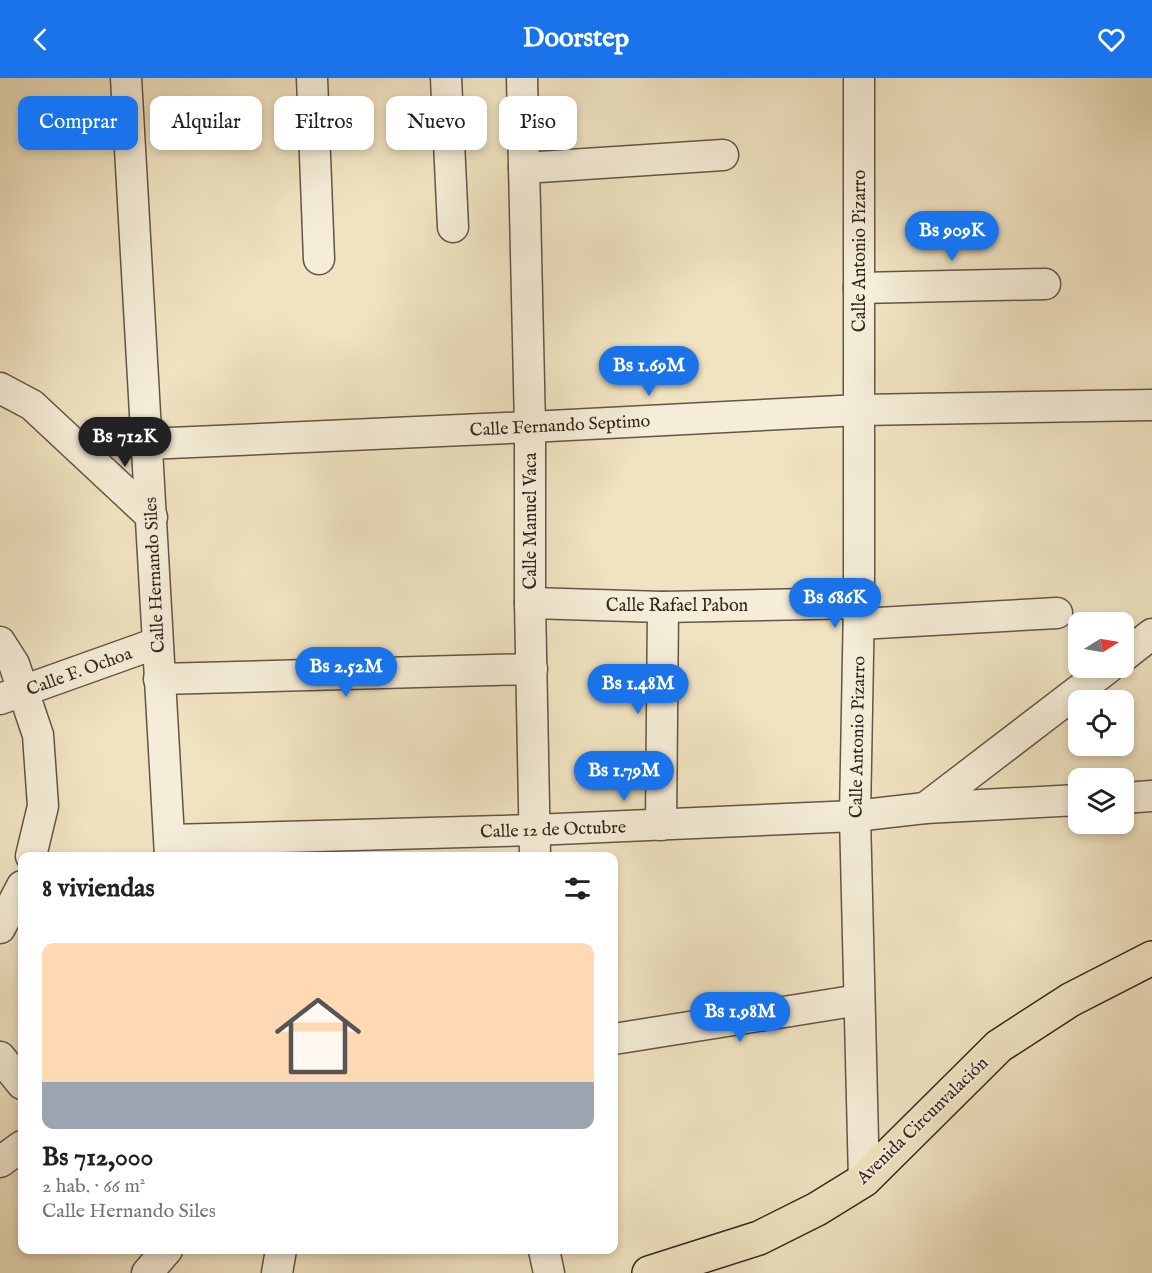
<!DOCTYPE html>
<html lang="es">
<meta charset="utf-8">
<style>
body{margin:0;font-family:"IM FELL English",serif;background:#f2f2f2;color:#202124;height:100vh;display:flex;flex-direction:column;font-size:22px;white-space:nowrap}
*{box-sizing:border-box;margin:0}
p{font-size:20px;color:#757577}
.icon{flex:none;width:33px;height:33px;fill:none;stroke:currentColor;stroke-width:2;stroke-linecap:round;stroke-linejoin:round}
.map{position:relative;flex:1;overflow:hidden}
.drawer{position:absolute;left:18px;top:774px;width:600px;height:402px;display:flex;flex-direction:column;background:#fff;border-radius:12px;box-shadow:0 3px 9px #0003}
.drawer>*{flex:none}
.banner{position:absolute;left:18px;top:18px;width:600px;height:54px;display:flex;gap:12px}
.needle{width:39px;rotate:79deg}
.tools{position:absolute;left:1068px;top:534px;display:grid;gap:12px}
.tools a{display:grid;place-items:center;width:66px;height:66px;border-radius:12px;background:#fff;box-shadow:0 3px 9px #0003;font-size:30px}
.price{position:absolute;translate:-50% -51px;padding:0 14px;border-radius:21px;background:#1a73e8;color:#fff;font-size:20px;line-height:39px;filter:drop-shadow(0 2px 3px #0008)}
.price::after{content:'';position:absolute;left:50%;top:36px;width:18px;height:14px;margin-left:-9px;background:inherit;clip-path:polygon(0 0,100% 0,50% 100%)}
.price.current{background:#222;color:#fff}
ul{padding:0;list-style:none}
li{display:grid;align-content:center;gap:12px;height:318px;padding:0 24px}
li span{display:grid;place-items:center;height:186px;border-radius:12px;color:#555}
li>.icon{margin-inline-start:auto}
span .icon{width:108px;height:108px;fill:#fffc;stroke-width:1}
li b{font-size:26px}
h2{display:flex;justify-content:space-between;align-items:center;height:72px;padding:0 24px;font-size:26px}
.pill{padding:0 21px;border-radius:12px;background:#fff;box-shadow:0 3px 9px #0003;font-size:21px;line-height:54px}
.pill.current{background:#1a73e8;color:#fff}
header{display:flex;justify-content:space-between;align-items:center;height:78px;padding:0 24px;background:#1a73e8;color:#fff;font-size:27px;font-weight:800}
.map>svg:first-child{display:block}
</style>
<header><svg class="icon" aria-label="back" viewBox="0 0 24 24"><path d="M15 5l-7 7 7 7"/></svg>Doorstep<svg class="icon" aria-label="heart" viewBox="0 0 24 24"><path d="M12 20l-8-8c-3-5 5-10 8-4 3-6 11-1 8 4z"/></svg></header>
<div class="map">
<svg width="1152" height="1195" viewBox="0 0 1152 1195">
<rect width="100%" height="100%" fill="#f0e3c1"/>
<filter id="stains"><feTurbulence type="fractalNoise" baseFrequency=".00333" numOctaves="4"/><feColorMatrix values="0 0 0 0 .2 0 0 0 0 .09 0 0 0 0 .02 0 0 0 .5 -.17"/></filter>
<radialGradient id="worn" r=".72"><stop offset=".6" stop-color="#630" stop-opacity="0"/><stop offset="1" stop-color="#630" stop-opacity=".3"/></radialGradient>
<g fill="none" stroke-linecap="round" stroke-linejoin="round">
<defs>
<g id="minor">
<path d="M126,0L170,778"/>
<path d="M312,0L319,181"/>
<path d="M446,0L453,149"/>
<path d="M522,0L530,349V525L535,778"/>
<path d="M859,0V525L855,738L864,1102"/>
<path d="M524,90L723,77"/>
<path d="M859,210L1045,206"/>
<path d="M0,310L32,327L152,439"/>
<path d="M147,366L530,349L859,332L1152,327"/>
<path d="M530,525L663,529L859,525"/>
<path d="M859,546L1057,535"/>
<path d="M0,564L14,586L38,657L43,728L31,778"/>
<path d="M1124,578L1152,556"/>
<path d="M159,601L532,591"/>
<path d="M0,621L157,565"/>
<path d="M1124,720L1152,718"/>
<path d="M925,730L1108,590"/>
<path d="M661,747L663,529"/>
<path d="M170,762L534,752L855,738L925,730L1078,722"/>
<path d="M0,850L22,808"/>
<path d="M614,961L859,922"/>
<path d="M0,979L22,1006"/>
<path d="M0,1084L22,1068"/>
<path d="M544,1172L549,1195"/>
<path d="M147,1195L167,1172"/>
<path d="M277,1195L281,1172"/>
</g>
<path id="highway" d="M649,1195L759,1160L817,1131L864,1102L999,968L1070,922L1152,880"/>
</defs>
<use href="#minor" stroke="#635547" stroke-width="33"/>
<use href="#highway" stroke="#34261e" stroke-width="36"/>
<use href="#minor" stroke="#f5edd7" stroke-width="30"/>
<use href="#highway" stroke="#f0e3c1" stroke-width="33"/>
</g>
<g text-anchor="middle" stroke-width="4.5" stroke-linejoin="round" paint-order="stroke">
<g font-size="18" fill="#34261e" stroke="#f5edd7">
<text transform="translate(859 173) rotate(-90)" y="6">Calle Antonio Pizarro</text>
<text transform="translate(560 347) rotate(-3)" y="6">Calle Fernando Septimo</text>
<text transform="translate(530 443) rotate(-90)" y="6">Calle Manuel Vaca</text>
<text transform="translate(154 497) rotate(-93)" y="6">Calle Hernando Siles</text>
<text x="677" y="533">Calle Rafael Pabon</text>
<text transform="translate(79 593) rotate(-20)" y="6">Calle F. Ochoa</text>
<text transform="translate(857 659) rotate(-89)" y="6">Calle Antonio Pizarro</text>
<text transform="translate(553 751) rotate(-2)" y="6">Calle 12 de Octubre</text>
<text transform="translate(922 1042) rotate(-44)" y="6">Avenida Circunvalación</text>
</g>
</g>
<rect width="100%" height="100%" filter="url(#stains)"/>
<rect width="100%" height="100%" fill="url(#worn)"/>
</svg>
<div class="tools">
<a><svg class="needle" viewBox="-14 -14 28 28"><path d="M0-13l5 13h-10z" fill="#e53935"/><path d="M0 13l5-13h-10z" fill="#757577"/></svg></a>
<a><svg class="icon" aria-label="locate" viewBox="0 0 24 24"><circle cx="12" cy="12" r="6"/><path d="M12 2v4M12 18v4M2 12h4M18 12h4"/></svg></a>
<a><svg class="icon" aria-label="layers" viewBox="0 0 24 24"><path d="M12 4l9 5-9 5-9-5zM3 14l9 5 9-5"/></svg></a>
</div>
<b class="price" style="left:952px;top:184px">Bs 909K</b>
<b class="price" style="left:649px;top:319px">Bs 1.69M</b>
<b class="price current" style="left:125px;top:390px">Bs 712K</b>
<b class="price" style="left:835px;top:551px">Bs 686K</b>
<b class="price" style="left:346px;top:620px">Bs 2.52M</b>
<b class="price" style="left:638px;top:637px">Bs 1.48M</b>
<b class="price" style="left:624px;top:724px">Bs 1.79M</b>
<b class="price" style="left:740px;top:965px">Bs 1.98M</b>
<div class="banner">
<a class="pill current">Comprar</a>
<a class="pill">Alquilar</a>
<a class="pill">Filtros</a>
<a class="pill">Nuevo</a>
<a class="pill">Piso</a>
</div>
<section class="drawer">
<h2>8 viviendas<svg class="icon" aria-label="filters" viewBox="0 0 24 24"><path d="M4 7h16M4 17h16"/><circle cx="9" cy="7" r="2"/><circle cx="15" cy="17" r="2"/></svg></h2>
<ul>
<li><span style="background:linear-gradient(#ffd9b3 75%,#9aa5b1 0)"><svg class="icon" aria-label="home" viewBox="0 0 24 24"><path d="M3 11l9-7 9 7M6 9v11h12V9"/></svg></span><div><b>Bs 712,000</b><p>2 hab. · 66 m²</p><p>Calle Hernando Siles</p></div></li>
</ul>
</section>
</div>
